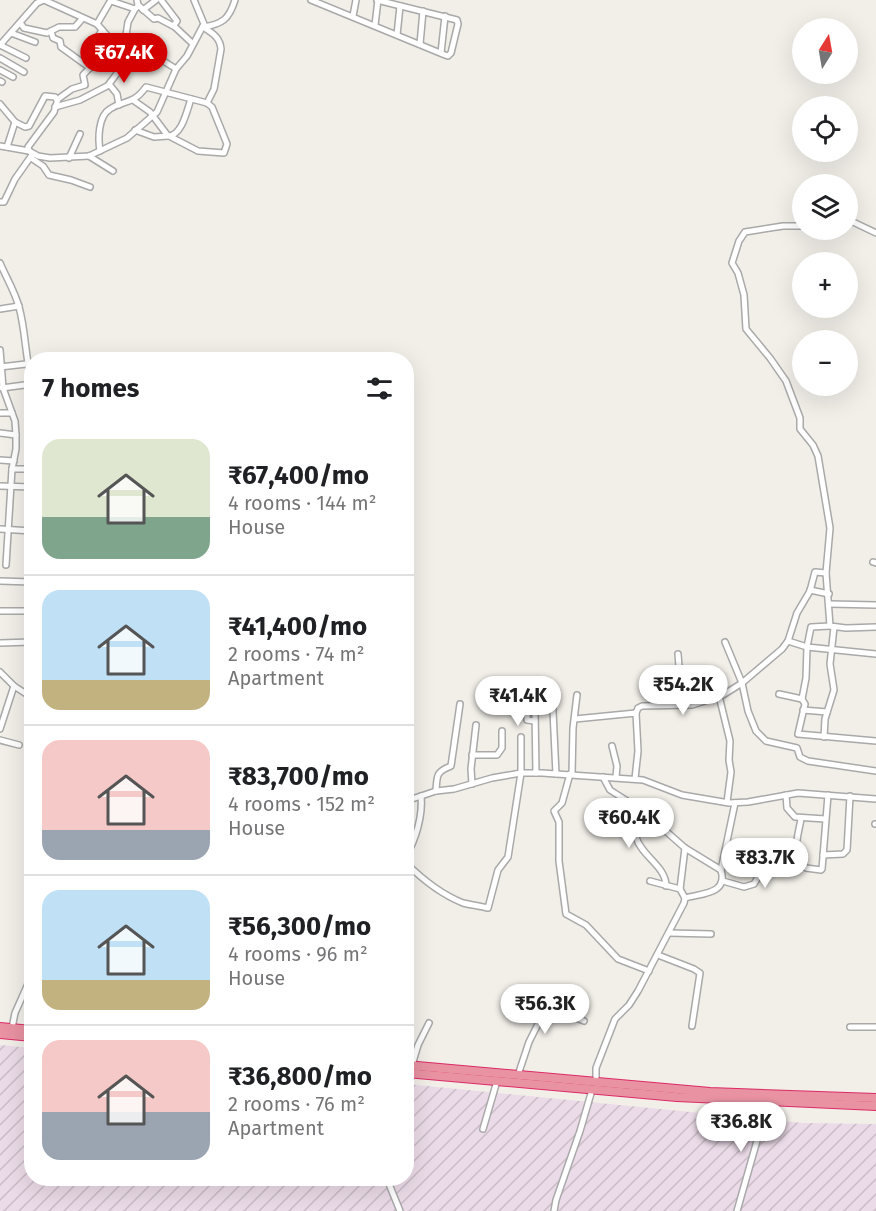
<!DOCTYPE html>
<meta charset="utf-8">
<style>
body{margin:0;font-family:"Fira Sans",sans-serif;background:#f6f6f6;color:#202124;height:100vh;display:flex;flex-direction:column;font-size:22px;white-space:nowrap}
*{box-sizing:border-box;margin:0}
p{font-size:20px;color:#757577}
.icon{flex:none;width:33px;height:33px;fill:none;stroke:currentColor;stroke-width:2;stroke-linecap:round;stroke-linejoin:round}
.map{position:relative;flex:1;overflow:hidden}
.sheet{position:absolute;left:24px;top:352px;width:390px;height:834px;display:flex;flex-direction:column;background:#fff;border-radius:24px;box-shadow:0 6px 24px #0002}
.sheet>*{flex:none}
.needle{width:39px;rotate:11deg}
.fabs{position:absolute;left:792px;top:18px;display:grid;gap:12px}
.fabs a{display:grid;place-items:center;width:66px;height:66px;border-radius:50%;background:#fff;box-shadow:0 6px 24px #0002;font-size:30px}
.price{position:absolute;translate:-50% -51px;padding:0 14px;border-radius:21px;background:#fff;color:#222;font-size:20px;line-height:39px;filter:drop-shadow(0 2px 3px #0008)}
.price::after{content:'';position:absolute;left:50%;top:36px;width:18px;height:14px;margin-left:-9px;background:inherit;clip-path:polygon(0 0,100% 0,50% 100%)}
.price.selected{background:#d40000;color:#fff}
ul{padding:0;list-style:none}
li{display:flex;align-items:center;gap:18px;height:150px;padding:0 18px}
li+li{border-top:2px solid #e0e0e0}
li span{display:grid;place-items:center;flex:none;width:168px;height:120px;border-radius:18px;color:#555}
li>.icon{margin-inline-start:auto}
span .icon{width:72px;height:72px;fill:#fffc;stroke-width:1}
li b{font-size:26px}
h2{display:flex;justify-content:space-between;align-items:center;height:72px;padding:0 18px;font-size:26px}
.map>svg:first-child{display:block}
</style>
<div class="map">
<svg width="876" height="1211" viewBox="0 0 876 1211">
<defs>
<pattern id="industrial-furrows" width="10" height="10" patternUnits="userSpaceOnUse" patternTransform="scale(1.5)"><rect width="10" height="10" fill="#ebdbe8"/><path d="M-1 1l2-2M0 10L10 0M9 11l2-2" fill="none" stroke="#c9bcc7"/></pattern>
</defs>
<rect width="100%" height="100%" fill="#f2efe9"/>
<path fill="url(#industrial-furrows)" d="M0,1045L31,1048L32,1179H406L407,1084L803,1123L876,1124V1211H0Z"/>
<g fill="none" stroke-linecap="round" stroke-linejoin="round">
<defs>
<g id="minor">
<path d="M137,0L138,5L154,19L158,18L175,27"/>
<path d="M161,0L177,21L174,25L175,27L193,44"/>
<path d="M311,0L445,55L448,56L451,53L458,24L457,20L377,0"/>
<path d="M111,1L135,9L137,7"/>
<path d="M143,10L156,0"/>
<path d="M353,16L356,0"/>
<path d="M21,24L24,28L47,33L59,27H75L82,19"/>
<path d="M97,24L111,0"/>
<path d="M375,25L378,0"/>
<path d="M203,27C212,33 220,37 221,49L214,89L207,103"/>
<path d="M203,27C223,24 229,19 235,0"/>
<path d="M102,30L95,42L99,49L98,54L100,58L118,67V72L109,84L117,94L119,105"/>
<path d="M51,31L53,38L60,41L61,47L90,68"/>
<path d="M11,33L35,42"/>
<path d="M397,35L400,6"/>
<path d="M123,40L126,35L128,22L135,9"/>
<path d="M420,44L423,11"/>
<path d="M0,45L37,3L44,0L97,24L111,40H123L141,54L148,51L176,69L187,56L204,24L194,0"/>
<path d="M0,45L26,58"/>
<path d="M441,53L445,16"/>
<path d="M0,58L24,72"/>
<path d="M0,70L13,77"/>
<path d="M0,81L2,82"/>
<path d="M133,100L150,112L168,136C182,136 187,110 191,99"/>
<path d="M0,104L15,122L7,147"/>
<path d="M55,107L80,100L109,85"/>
<path d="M15,122L25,127L29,126L45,96L55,97L57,100"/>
<path d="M135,130L154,137L168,136"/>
<path d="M0,146L29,151L38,156L50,158L89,156L127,138L157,112L176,69"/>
<path d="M29,151L28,147L54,112L58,99L72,89L85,85L83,75L100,57"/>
<path d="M100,151C98,139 98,116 110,109C125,99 132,106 146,87L207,103L212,107L227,144L224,153L198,151L171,137"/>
<path d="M89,156L113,171"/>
<path d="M31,158L43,166L49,175L71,180L90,187"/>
<path d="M69,158L80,134"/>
<path d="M0,202H4L15,179L32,155"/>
<path d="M848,222H853L876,233"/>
<path d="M802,226H783L745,232L739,241L732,263L738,273L744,295L746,329L770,358L786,381L800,418V429L813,445L818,456L830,528L826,573L830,626L846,628L876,627"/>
<path d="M0,263C6,277 15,292 19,307C26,332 25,358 32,382"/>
<path d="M0,309L19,306"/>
<path d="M0,350L3,388L15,421L16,435V449L12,469L6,565"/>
<path d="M0,367L26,364"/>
<path d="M2,388L32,384"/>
<path d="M0,413H12"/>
<path d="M0,433L16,435"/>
<path d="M0,460L14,461"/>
<path d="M12,469H32"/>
<path d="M0,486L32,487"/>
<path d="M0,529L32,531"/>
<path d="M873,562L876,563"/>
<path d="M0,581L32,582"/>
<path d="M810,590L829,594"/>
<path d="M830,604L876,605"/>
<path d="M0,611H32"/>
<path d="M830,626L811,627L807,647L876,654"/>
<path d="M788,641L807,647L806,678L802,699L805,704L798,734L876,741"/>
<path d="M725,642L742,683L748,711L756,731L766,741L797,748L800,757L808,761L876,771"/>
<path d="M0,643L32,642"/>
<path d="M678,654L680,679L678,704"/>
<path d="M0,672L14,686L31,697"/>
<path d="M552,690L556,774"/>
<path d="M779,694L802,699"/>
<path d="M29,696L31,642"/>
<path d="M719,696L730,741L729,760L731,772L727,802"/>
<path d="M527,709V720L535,721"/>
<path d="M803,710L827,712"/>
<path d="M636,713L638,708L642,706L692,705L723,695L742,683L782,649L788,641L797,613L810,591L815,572L826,573"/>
<path d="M575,719L636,713L638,751L635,779"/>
<path d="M0,729L14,686"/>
<path d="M824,737L825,719L834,690L830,664L834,627"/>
<path d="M0,740L19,745"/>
<path d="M612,746L617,766L616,777"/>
<path d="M472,755H497L502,748V731"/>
<path d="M536,773L535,710L538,688"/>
<path d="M570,774L562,803L554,811L559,822V861L566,914L586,925L618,959L649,971"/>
<path d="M572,774L573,728L577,695"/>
<path d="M603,777L610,790L643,811L685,848L721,870"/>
<path d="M472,784L471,769L476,725"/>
<path d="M436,791C437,775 436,772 451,766L460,704"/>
<path d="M786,795L787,808L795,817L825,819"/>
<path d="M406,801L436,791L454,789L492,778L521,773H542L643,780L682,795L729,803L748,802L798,793L876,799"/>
<path d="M638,808C636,817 633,828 636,837C641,856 666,866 666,886"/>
<path d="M801,819C798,837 790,855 806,868L821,870L822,869L828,795"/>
<path d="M875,824H876"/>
<path d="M823,855L843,854L847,850L850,796"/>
<path d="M406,856C416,839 423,815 421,796"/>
<path d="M406,863C422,879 443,895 463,903C471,905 480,906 488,908L498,870L508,857L521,773V737"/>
<path d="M723,881L744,887L754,884L769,858L796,848"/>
<path d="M680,889L685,848"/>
<path d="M685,898C703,893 728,894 721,870L735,803"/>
<path d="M669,933L711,934"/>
<path d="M658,955L694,969L700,973L692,1026"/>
<path d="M850,1027H876"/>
<path d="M12,1028L15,1013L31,977"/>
<path d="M412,1065L418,1045L429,1023"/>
<path d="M518,1075L529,1042L545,1010L554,1009L584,1021"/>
<path d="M596,1083V1068L615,1019L629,1005L638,991L684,903L685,898L680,889L650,881"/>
<path d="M483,1129L497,1081"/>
<path d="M387,1179L400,1211"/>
<path d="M554,1211L556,1200L580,1131L592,1090"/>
<path d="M737,1211L768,1102"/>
</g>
<g id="highway">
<path d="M0,1027L32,1030"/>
<path d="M0,1034L32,1037"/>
<path d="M406,1065L710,1092L876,1098"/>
<path d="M406,1073L677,1097L876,1106"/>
</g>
</defs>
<use href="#minor" stroke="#a9a9a9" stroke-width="8"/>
<use href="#highway" stroke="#dc2a67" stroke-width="10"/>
<use href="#minor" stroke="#fff" stroke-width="5"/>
<use href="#highway" stroke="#e892a2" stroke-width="8"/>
</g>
</svg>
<div class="fabs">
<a><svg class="needle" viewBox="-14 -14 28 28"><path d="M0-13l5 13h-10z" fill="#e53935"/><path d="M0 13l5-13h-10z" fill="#757577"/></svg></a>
<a><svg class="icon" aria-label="locate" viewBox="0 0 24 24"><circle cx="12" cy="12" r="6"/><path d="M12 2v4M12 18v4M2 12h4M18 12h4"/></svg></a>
<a><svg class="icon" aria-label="layers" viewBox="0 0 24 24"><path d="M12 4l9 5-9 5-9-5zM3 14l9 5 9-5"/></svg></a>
<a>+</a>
<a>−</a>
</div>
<b class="price selected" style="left:124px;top:84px">₹67.4K</b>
<b class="price" style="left:683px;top:716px">₹54.2K</b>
<b class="price" style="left:518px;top:727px">₹41.4K</b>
<b class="price" style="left:629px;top:849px">₹60.4K</b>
<b class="price" style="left:765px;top:889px">₹83.7K</b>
<b class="price" style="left:545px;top:1035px">₹56.3K</b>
<b class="price" style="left:741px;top:1153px">₹36.8K</b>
<section class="sheet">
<h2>7 homes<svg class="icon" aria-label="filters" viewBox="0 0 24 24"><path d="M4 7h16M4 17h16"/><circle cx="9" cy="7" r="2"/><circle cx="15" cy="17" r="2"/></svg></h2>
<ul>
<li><span style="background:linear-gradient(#dfe7d0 65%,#7fa58c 0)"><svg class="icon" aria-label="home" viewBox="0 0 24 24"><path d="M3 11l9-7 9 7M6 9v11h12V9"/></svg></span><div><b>₹67,400/mo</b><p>4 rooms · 144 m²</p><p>House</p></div></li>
<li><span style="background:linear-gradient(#bfe0f5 75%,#c2b280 0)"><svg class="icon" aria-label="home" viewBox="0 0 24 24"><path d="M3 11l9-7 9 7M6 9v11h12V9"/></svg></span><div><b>₹41,400/mo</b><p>2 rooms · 74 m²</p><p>Apartment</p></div></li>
<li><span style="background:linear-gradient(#f6c9c9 75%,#9aa5b1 0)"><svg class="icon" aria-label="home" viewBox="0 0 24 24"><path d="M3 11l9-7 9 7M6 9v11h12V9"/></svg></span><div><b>₹83,700/mo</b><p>4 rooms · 152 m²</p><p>House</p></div></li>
<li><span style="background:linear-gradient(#bfe0f5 75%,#c2b280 0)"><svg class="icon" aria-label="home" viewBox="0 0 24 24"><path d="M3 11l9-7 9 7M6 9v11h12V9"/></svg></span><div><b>₹56,300/mo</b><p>4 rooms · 96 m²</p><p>House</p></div></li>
<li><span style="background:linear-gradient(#f6c9c9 60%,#9aa5b1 0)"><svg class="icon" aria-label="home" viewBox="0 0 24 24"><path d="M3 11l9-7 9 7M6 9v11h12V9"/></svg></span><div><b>₹36,800/mo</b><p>2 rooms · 76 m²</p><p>Apartment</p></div></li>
</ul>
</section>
</div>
